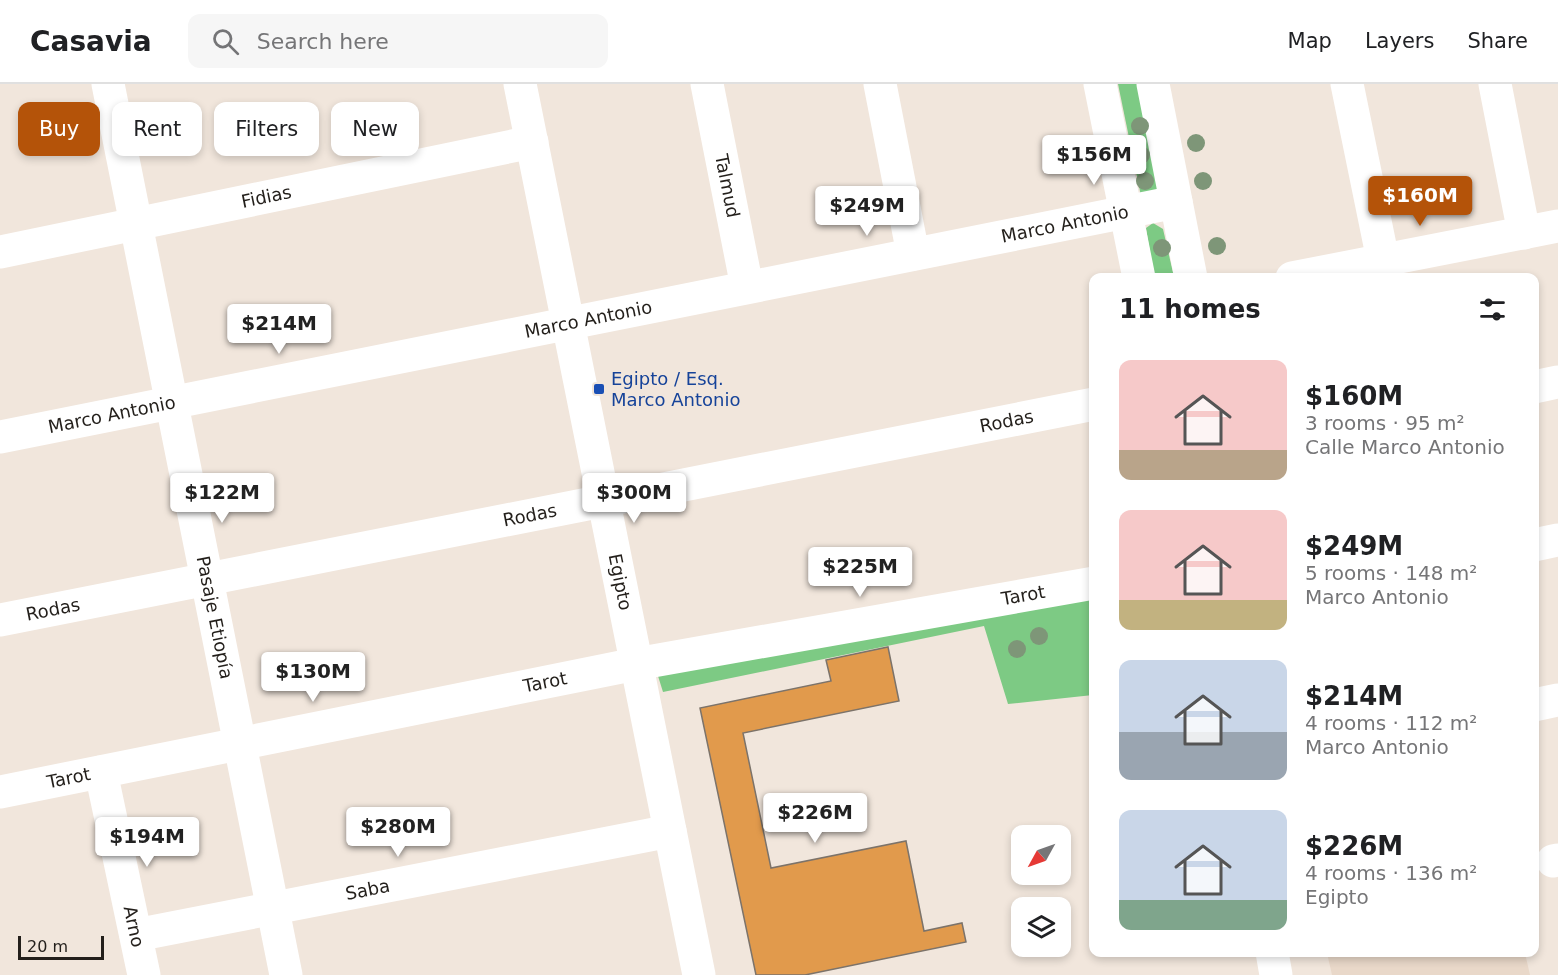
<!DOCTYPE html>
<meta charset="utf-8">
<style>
body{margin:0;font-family:"DejaVu Sans",sans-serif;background:#f6f6f6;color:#202124;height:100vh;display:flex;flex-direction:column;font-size:22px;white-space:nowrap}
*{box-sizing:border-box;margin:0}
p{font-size:20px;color:#757577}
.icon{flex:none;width:33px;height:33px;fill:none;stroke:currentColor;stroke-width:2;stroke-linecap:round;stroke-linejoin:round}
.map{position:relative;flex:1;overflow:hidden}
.sheet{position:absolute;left:1089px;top:189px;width:450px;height:684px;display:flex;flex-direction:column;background:#fff;border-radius:12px;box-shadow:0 3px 9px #0003}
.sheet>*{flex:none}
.banner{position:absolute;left:18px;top:18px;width:570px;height:54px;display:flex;gap:12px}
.needle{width:39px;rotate:230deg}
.controls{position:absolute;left:1011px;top:741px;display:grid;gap:12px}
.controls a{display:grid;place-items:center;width:60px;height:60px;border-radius:12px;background:#fff;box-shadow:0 3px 9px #0003;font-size:30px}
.scale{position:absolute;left:18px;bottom:15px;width:86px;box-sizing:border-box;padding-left:6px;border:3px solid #231f1b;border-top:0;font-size:16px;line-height:21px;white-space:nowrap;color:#231f1b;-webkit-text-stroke:4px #f1e6dc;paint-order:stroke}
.price{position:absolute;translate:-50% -51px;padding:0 14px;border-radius:6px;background:#fff;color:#222;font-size:20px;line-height:39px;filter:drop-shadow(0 2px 3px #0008)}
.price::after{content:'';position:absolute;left:50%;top:36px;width:18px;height:14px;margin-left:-9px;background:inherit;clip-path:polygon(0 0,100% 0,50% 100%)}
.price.on{background:#b45309;color:#fff}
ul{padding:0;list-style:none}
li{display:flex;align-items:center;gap:18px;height:150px;padding:0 30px}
li span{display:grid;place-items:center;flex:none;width:168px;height:120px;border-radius:12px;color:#555}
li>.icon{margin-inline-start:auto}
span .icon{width:72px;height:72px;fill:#fffc;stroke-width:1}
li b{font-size:26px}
h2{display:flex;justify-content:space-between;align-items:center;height:72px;padding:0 30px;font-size:26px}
.tag{padding:0 21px;border-radius:12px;background:#fff;box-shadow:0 3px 9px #0003;font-size:21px;line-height:54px}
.tag.on{background:#b45309;color:#fff}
header{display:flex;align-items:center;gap:36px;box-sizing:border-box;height:84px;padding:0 30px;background:#fff;border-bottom:2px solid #e0e0e0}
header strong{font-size:28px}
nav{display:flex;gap:33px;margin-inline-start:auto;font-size:21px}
.search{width:420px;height:54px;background:#f6f6f6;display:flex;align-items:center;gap:15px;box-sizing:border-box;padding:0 21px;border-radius:12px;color:#757577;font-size:22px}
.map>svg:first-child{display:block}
</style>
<header>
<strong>Casavia</strong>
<div class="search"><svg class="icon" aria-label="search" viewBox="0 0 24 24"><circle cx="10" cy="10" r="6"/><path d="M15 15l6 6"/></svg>Search here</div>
<nav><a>Map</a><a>Layers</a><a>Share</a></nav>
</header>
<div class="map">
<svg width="1558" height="891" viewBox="0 0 1558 891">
<rect width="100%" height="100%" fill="#f1e6dc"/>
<path fill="#e9d8c9" d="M1327,869H1525L1530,891H1332Z"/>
<g fill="#7dca84">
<path d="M1118,0H1141L1163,112L1142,117Z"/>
<path d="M1153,139L1163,145L1174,193H1154L1146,144Z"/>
<path d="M1093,506V611L1008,620L984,542L663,608L658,592Z"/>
</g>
<path fill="#e19a4c" stroke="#7c736a" stroke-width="1.5" d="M888,563L899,617L743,649L771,784L906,757L924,847L962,839L966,858L805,891H756L700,624L831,597L826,576Z"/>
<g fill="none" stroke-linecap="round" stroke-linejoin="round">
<g stroke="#fff" stroke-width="33">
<path id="s1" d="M108,0L286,891"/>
<path id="s2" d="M520,0L699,891"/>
<path id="s3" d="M707,0L747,203"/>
<path d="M880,0L913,170"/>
<path d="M1100,0L1139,194"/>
<path d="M1153,0L1191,194"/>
<path d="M1347,0L1383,176"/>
<path d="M1495,0L1524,149"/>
<path id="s4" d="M0,168L532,58"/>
<path d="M1292,194L1558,142"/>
<path d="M1534,303L1558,298"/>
<path id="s5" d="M0,353L1176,118"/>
<path d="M1534,461L1558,456"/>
<path id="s6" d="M0,536L1094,320"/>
<path d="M1534,621L1558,616"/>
<path id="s7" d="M101,688L144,891"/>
<path id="s8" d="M0,708L636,580L1094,499"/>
<path d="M1553,777L1558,776"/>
<path id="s9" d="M136,851L670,747"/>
<path d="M1272,868L1276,891"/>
</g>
</g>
<g fill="#7e9678">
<circle cx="1140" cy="42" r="9"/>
<circle cx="1196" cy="59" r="9"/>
<circle cx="1141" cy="71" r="9"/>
<circle cx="1145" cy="97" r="9"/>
<circle cx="1203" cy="97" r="9"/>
<circle cx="1217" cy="162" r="9"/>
<circle cx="1162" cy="164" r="9"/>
<circle cx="1039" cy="552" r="9"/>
<circle cx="1017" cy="565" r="9"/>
</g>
<rect fill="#1a4fb4" stroke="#f1e6dc" stroke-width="2" x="593" y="299" width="12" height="12" rx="3"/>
<g text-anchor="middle" stroke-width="4.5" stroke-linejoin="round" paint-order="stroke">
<g font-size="18" fill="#231f1b" stroke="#f1e6dc">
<text dy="6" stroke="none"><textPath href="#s3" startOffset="104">Talmud</textPath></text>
<text dy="6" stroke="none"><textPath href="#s4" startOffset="272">Fidias</textPath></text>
<text dy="6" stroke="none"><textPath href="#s5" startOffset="1086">Marco Antonio</textPath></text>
<text dy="6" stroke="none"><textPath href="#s5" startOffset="600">Marco Antonio</textPath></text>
<text dy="6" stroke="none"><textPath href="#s5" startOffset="114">Marco Antonio</textPath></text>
<text dy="6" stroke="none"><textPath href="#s6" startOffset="1026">Rodas</textPath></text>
<text dy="6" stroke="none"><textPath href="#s6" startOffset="540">Rodas</textPath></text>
<text dy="6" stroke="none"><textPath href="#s2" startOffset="508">Egipto</textPath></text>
<text dy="6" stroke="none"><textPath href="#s8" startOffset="1042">Tarot</textPath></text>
<text dy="6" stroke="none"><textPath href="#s6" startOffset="54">Rodas</textPath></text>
<text dy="6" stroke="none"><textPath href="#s1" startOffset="544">Pasaje Etiopía</textPath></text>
<text dy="6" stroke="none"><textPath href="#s8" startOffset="556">Tarot</textPath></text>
<text dy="6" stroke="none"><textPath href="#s8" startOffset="70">Tarot</textPath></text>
<text dy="6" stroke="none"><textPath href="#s9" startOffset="236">Saba</textPath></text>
<text dy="6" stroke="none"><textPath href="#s7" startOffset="158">Arno</textPath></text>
</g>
<g font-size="18" fill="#164399" stroke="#f1e6dc" text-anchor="start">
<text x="611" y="301">Egipto / Esq.<tspan x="611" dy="21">Marco Antonio</tspan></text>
</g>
</g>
</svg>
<div class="controls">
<a><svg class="needle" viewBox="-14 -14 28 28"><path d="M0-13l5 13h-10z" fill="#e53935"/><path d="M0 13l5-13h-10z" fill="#757577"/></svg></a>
<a><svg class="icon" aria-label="layers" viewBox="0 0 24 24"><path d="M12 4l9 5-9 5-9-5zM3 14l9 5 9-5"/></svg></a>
</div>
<div class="scale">20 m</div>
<b class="price" style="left:1094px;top:102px">$156M</b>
<b class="price on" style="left:1420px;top:143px">$160M</b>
<b class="price" style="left:867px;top:153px">$249M</b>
<b class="price" style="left:279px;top:271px">$214M</b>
<b class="price" style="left:222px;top:440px">$122M</b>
<b class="price" style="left:634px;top:440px">$300M</b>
<b class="price" style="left:860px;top:514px">$225M</b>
<b class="price" style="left:313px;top:619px">$130M</b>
<b class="price" style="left:815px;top:760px">$226M</b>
<b class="price" style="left:398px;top:774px">$280M</b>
<b class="price" style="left:147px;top:784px">$194M</b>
<div class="banner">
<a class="tag on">Buy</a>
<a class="tag">Rent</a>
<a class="tag">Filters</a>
<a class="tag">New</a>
</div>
<section class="sheet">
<h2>11 homes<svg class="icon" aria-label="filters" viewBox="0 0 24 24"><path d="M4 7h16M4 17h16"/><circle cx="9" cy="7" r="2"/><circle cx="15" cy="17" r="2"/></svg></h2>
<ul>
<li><span style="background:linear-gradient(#f6c9c9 75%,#b9a48a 0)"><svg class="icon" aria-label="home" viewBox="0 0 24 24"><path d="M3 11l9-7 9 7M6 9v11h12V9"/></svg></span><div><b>$160M</b><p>3 rooms · 95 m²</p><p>Calle Marco Antonio</p></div></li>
<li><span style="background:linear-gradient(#f6c9c9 75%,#c2b280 0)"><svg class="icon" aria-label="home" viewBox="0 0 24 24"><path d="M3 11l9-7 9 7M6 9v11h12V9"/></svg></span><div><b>$249M</b><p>5 rooms · 148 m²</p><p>Marco Antonio</p></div></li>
<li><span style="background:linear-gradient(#c9d6e8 60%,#9aa5b1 0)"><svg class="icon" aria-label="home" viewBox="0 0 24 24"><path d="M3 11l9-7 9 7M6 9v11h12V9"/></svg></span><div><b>$214M</b><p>4 rooms · 112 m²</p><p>Marco Antonio</p></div></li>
<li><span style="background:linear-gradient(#c9d6e8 75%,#7fa58c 0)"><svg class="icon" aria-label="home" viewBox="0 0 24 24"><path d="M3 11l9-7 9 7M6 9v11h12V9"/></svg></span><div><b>$226M</b><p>4 rooms · 136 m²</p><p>Egipto</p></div></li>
</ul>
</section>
</div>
